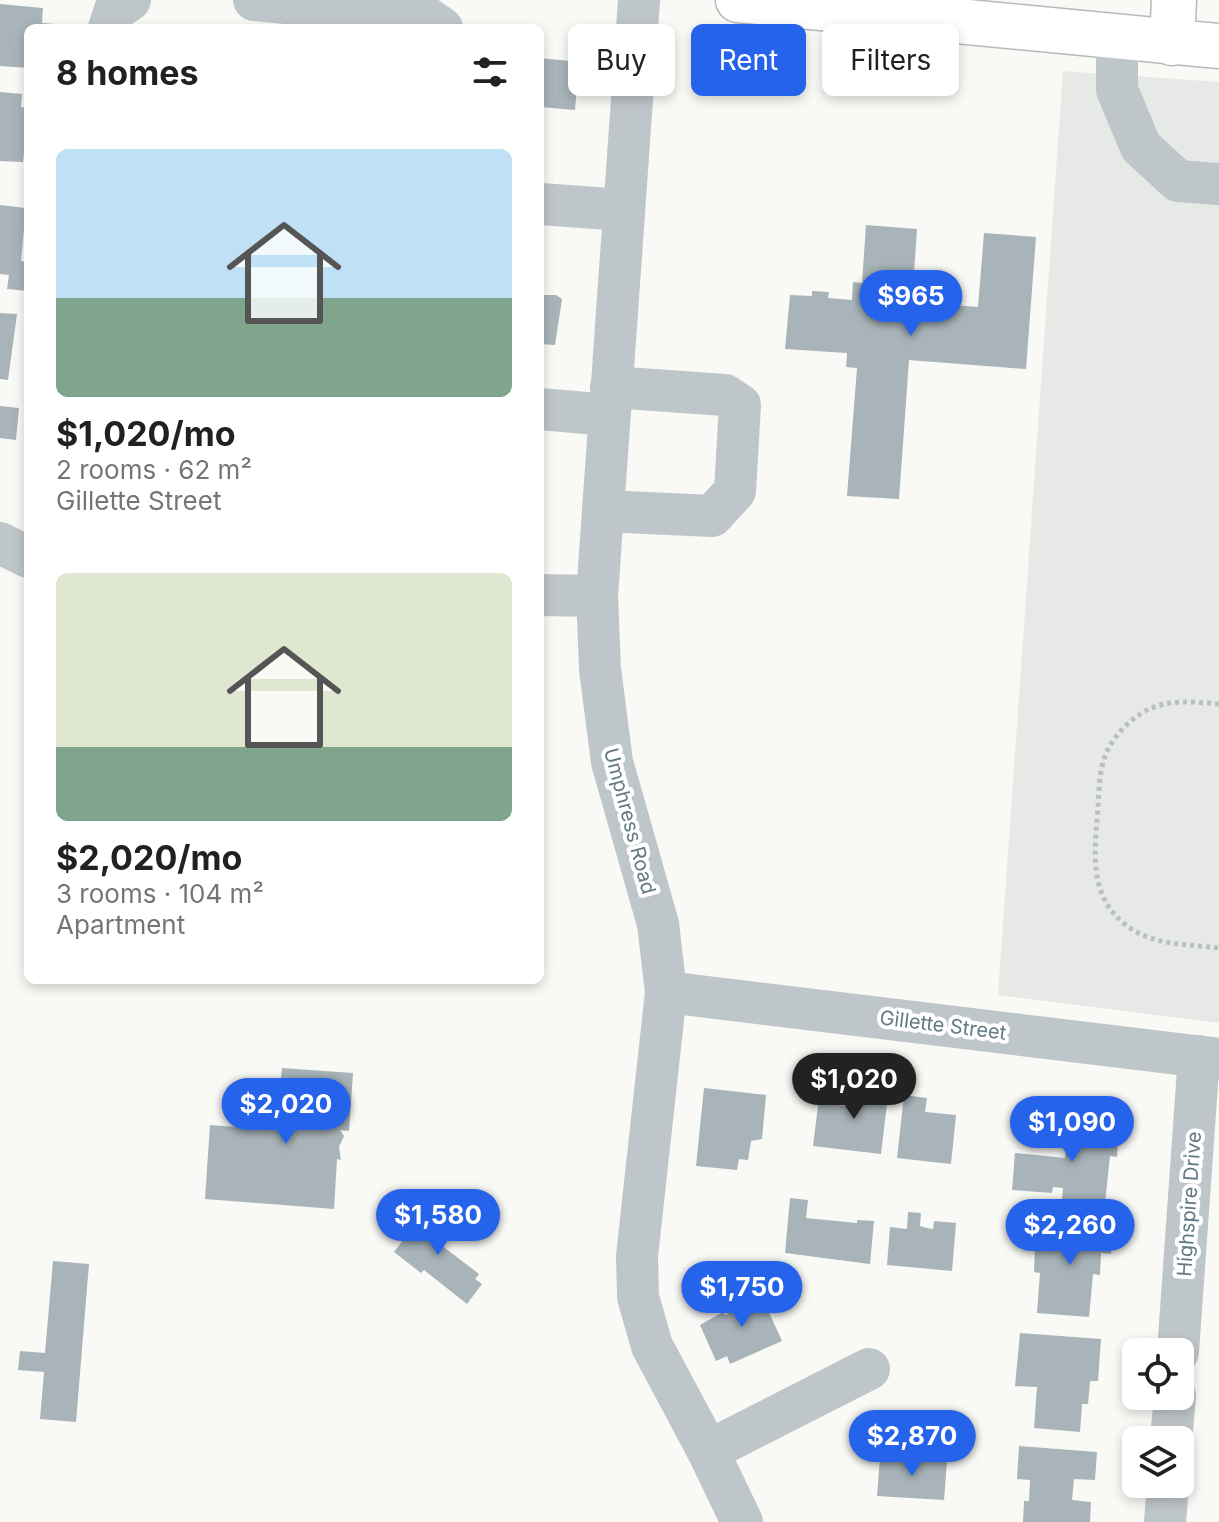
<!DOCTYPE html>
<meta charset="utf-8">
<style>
body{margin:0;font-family:Inter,sans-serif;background:#f6f6f6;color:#202124;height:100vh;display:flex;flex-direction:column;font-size:30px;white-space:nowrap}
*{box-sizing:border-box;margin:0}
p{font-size:26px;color:#757577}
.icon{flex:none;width:44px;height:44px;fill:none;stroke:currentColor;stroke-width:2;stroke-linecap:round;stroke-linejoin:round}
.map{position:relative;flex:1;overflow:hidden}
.sheet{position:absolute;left:24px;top:24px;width:520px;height:960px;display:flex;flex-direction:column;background:#fff;border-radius:12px;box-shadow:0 4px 12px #0003}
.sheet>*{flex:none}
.top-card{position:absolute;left:568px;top:24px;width:530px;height:72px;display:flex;gap:16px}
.controls{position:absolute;left:1122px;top:1338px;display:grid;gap:16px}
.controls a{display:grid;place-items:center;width:72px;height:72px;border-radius:12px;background:#fff;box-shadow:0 4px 12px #0003;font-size:40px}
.price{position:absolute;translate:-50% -68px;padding:0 18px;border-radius:28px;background:#2563eb;color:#fff;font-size:26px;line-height:52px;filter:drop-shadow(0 2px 4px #0008)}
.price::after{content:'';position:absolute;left:50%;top:48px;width:24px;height:18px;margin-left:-12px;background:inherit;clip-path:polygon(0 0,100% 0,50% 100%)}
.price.selected{background:#222;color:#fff}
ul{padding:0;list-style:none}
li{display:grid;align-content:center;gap:16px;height:424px;padding:0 32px}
li span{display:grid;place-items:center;height:248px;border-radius:12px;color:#555}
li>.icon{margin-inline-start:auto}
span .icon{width:144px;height:144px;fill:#fffc;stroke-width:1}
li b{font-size:34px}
h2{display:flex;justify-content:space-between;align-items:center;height:96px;padding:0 32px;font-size:34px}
.chip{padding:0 28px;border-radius:12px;background:#fff;box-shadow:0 4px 12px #0003;font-size:28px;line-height:72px}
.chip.selected{background:#2563eb;color:#fff}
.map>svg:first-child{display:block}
</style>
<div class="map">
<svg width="1219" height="1522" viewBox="0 0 1219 1522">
<rect width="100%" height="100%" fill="#f9f9f6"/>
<path fill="#e7e9e7" d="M1063,71L1219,82V1023L998,995Z"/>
<g fill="#a8b4b9">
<path d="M0,4L43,8L42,23L81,26V28H28V68L0,66Z"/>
<path d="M540,58L579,62L575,110L540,107Z"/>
<path d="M0,92L22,94L21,107L28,108V153H24L23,162L0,161Z"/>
<path d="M0,205L26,208L21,261L28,262V291L7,289L9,275L0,274Z"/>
<path d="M866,225L917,229L912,302L978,307L984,233L1036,237L1026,369L909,360L899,499L847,496L857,368L846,367L847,353L785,349L790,295L812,296V291L829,292L828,298L852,300L853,282L862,283Z"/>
<path d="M540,295H556L562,299L555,345L540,344Z"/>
<path d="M0,313L17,314L8,380L0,379Z"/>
<path d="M0,406L19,408L16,440L0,438Z"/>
<path d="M282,1068L353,1073L349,1131L340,1130L344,1136L339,1147L341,1160L337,1159L334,1209L205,1199L210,1125L276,1130Z"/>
<path d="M856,1082L889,1087L881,1154L813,1146L819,1098L839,1100L838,1105L853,1107Z"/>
<path d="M704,1088L766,1095L762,1139L751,1141L748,1160L739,1159L737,1170L696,1166Z"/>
<path d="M904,1095L927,1098L925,1112L956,1115L951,1164L897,1158Z"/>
<path d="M1068,1120L1119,1125L1117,1157L1110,1156L1105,1203L1062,1199L1063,1188L1053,1187L1052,1193L1012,1190L1015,1153L1065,1158Z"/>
<path d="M790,1198L808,1200L806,1218L857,1223V1220L874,1221L870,1264L785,1253Z"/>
<path d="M427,1210L453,1230L441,1245L479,1274L475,1279L482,1284L467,1304L424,1270L421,1273L394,1252Z"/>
<path d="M908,1212L921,1213L920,1226L927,1228L933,1229L934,1221L956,1223L952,1271L887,1265L890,1227L907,1229Z"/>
<path d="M1045,1223L1113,1228L1111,1254L1101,1253L1100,1275L1093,1274L1089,1317L1037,1313L1040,1273L1034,1272L1035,1247L1042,1248Z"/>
<path d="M53,1261L89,1264L76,1422L40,1419L44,1372L18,1370L20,1351L45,1353Z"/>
<path d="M757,1286L782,1341L730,1364L727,1356L716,1361L700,1325L723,1312L725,1315L738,1309L733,1297Z"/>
<path d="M1020,1333L1101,1339L1098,1381H1090L1088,1404H1082L1080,1432L1034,1428L1037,1387L1015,1386Z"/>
<path d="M1019,1446L1097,1452L1095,1480L1074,1479L1072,1500L1091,1502L1090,1522H1023L1024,1501H1029L1030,1480L1017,1479Z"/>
<path d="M880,1457L947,1461L944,1500L877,1496Z"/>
</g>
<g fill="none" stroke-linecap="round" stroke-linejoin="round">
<defs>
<g id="major">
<path d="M738,0L1219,46"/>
<path d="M1172,43L1174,0"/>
</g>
</defs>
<use href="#major" stroke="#b3babe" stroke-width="47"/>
<path stroke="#babfc1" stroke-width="5" stroke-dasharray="4 4" stroke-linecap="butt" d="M1219,704C1192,702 1166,698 1142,713C1126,723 1110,740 1104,759C1099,774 1099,792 1098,807C1095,850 1087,895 1126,925C1152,946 1188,944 1219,948"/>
<g stroke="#bfc6c9" stroke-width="42">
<path d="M254,0L426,17L442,28"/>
<path d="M639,0L597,596L600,669L612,762L658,924L666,992L637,1256L638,1297L652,1346L708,1451L742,1522"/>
<path d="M109,28L115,10L130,0"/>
<path d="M1117,37V90L1141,147L1178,181L1219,184"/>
<path d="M540,204L623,210"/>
<path d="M540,409L609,415"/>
<path d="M603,511L712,516L735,491L740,405L725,395L611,387"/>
<path d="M0,543L28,557"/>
<path d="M540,595L597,596"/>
<path d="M666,992L1219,1059"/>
<path d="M1178,1352L1199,1056"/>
<path d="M1171,1440L1175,1396"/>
<path d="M708,1451L869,1369"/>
<path d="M1165,1522L1168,1484"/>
</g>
<use href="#major" stroke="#fff" stroke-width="44"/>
</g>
<g text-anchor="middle" stroke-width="8" stroke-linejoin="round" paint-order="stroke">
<g font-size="20" fill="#617a84" stroke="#fff">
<text transform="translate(630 821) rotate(75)" y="7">Umphress Road</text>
<text transform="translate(943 1025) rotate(7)" y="7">Gillette Street</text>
<text transform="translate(1189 1204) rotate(-86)" y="7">Highspire Drive</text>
</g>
</g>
</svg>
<div class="controls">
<a><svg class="icon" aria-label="locate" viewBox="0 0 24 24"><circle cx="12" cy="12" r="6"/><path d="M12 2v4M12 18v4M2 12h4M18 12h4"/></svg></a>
<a><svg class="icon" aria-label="layers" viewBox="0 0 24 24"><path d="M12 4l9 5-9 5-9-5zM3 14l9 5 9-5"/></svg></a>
</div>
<b class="price" style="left:911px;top:338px">$965</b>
<b class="price selected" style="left:854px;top:1121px">$1,020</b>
<b class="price" style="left:286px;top:1146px">$2,020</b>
<b class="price" style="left:1072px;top:1164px">$1,090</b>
<b class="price" style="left:438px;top:1257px">$1,580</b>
<b class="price" style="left:1070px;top:1267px">$2,260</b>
<b class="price" style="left:742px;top:1329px">$1,750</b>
<b class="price" style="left:912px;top:1478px">$2,870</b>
<div class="top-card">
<a class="chip">Buy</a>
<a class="chip selected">Rent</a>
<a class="chip">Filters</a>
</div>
<section class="sheet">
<h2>8 homes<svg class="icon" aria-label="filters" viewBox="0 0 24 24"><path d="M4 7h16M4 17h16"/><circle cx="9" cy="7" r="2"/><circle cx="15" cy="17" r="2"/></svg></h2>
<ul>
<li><span style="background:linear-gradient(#bfe0f5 60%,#7fa58c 0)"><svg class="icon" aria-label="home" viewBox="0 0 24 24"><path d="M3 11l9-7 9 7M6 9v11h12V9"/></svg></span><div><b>$1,020/mo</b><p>2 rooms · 62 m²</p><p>Gillette Street</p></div></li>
<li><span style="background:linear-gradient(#dfe7d0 70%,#7fa58c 0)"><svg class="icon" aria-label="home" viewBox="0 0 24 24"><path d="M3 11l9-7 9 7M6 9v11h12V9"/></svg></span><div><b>$2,020/mo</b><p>3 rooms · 104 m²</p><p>Apartment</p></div></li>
</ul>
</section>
</div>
